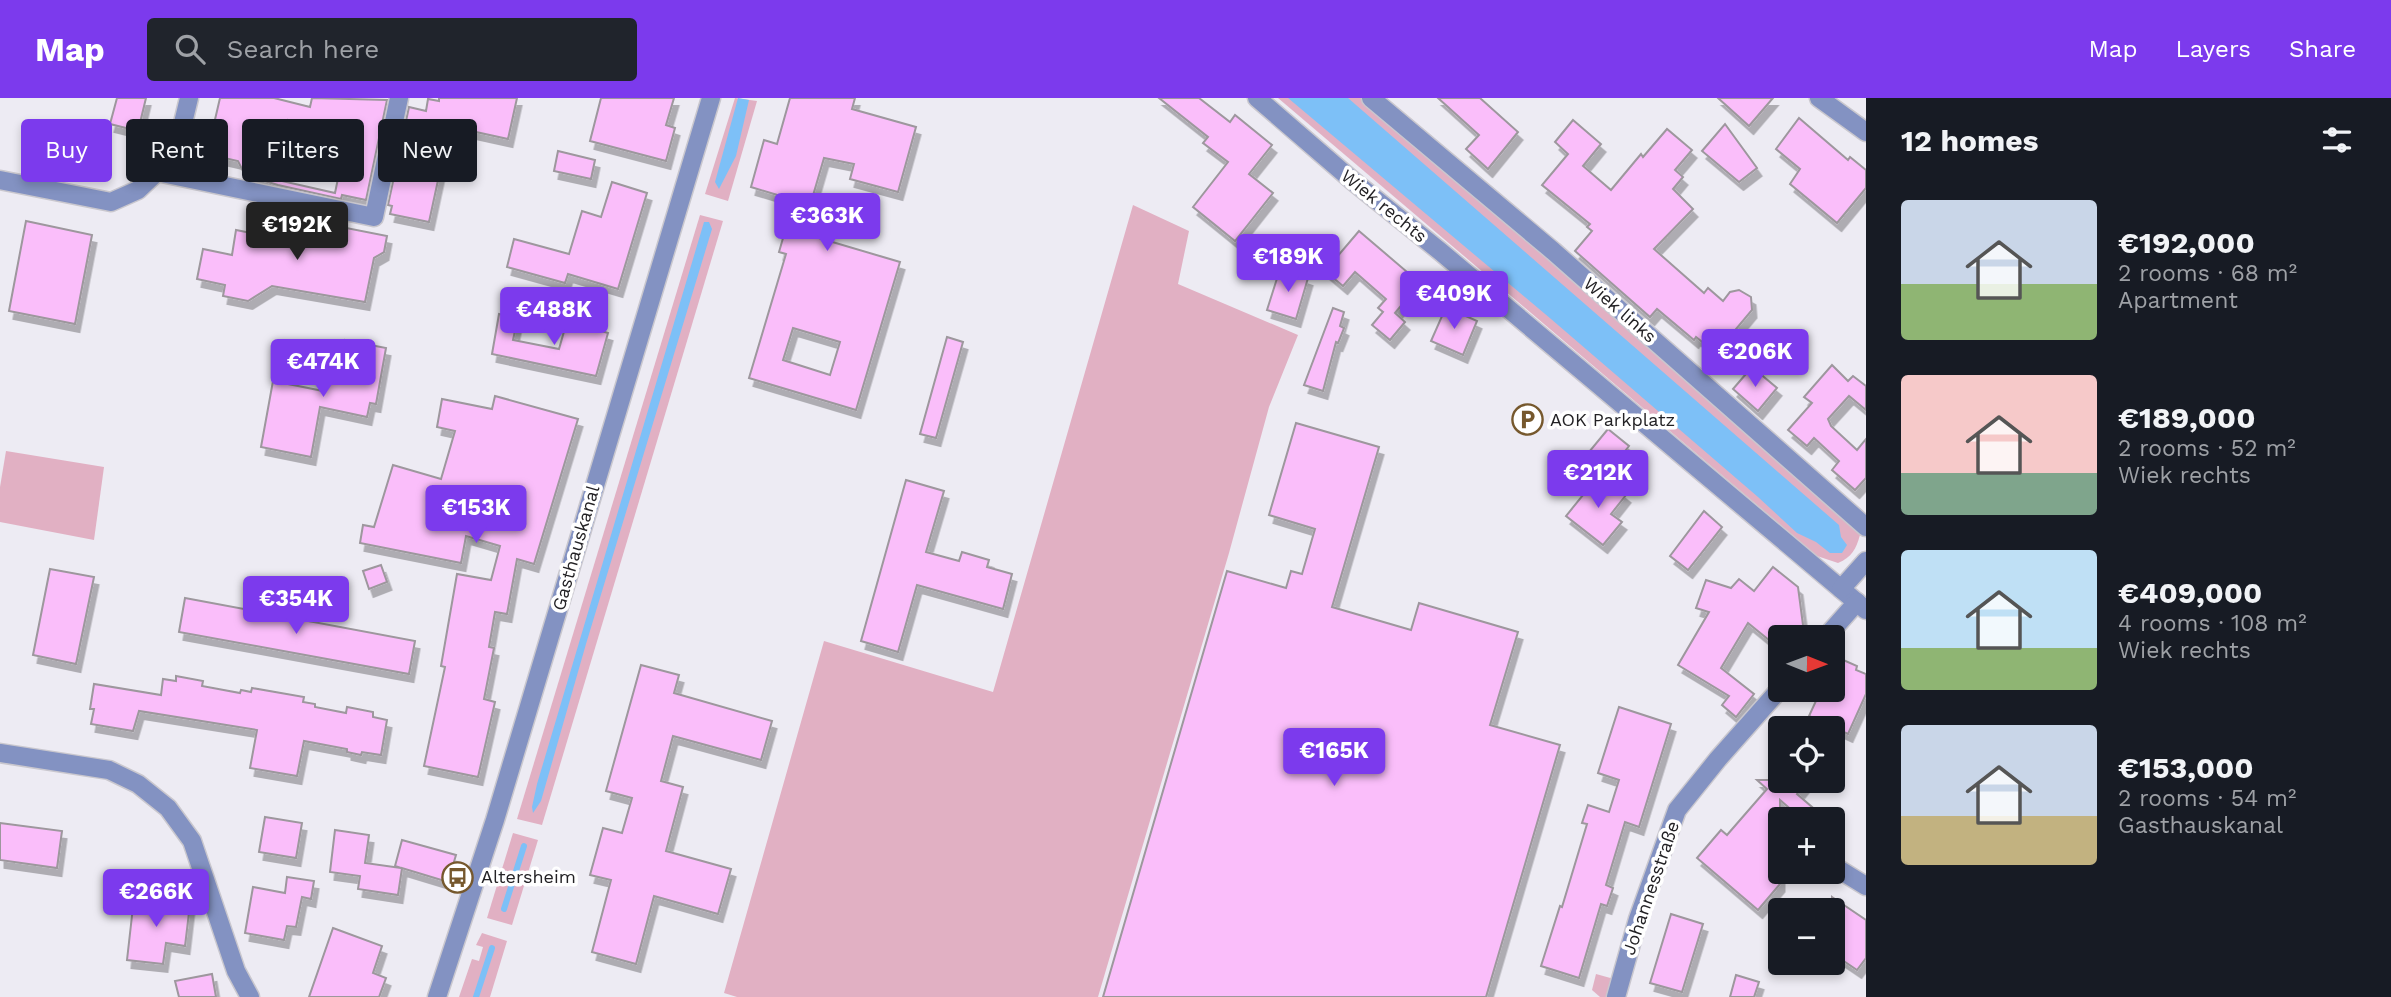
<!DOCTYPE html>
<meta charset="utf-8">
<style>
body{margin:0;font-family:"Work Sans",sans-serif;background:#20242c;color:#f1f3f6;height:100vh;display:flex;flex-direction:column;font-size:26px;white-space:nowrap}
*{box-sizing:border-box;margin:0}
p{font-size:23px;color:#9ea1a6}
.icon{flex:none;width:38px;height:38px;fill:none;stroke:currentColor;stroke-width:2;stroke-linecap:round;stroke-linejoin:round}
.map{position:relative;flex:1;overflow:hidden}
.sheet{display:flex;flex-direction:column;background:#171b24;width:525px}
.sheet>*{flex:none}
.hud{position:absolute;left:21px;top:21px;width:665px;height:63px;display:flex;gap:14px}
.needle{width:46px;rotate:91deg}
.buttons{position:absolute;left:1768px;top:527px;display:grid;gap:14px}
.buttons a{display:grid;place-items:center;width:77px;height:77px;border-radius:7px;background:#171b24;box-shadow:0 4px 10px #0003;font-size:35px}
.price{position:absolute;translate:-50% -60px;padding:0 16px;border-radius:7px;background:#7c3aed;color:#fff;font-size:23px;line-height:46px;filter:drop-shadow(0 2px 4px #0008)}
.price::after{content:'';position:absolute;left:50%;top:42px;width:21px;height:16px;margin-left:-10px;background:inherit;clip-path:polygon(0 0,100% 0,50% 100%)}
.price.active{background:#222;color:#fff}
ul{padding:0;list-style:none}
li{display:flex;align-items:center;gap:21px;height:175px;padding:0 35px}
li span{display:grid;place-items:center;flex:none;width:196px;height:140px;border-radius:7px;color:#555}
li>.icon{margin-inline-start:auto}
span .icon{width:84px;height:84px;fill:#fffc;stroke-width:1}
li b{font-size:30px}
h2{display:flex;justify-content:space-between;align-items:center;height:84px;padding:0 35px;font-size:30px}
.pill{padding:0 24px;border-radius:7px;background:#171b24;box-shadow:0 4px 10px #0003;font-size:24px;line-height:63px}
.pill.active{background:#7c3aed;color:#fff}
header{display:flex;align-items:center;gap:42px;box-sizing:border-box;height:98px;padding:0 35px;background:#7c3aed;color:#fff}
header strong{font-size:33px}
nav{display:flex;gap:38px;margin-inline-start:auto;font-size:24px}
.search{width:490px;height:63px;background:#20242c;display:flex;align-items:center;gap:18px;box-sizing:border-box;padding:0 24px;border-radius:7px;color:#9ea1a6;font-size:26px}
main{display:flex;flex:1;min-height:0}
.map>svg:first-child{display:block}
</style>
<header>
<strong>Map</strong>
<div class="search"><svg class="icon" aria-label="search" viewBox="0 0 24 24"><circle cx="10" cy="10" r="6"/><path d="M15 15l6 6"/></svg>Search here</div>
<nav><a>Map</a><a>Layers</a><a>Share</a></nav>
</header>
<main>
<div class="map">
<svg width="1866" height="899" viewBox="0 0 1866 899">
<defs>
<filter id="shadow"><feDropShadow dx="4.5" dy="8" stdDeviation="0" flood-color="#0004"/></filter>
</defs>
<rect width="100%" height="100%" fill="#edebf3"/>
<g fill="#e1b0c3">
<path d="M735,0L757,3L728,103L705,96Z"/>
<path d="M1278,0H1362L1853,425L1860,437C1856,451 1852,459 1838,465L1817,458Z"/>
<path d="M1133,107L1189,133L1178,186L1298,237L1269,309L1229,455L1098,899H737L724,895L824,543L993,594Z"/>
<path d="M700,117L723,123L542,727L517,721Z"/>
<path d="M6,353L104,369L94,442L0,424V389Z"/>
<path d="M513,735L538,742L512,827L487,820Z"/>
<path d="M482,835L507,843L490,899H459L472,861L479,863L483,849L476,847Z"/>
<path d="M1596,876L1614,881L1608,899H1600L1592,892Z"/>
</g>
<g fill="#7dc0f7">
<path d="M738,0L749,2L736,58L719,91L715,84Z"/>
<path d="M1288,0H1348L1839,427L1841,439L1847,447L1842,455H1830L1816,444L1797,435L1758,399L1551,221Z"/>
<path d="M704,124H709L712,131L586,546L541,703L533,715L532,709L537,686Z"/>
</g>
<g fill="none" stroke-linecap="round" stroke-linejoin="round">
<g stroke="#7dc0f7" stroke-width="6">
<path d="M504,811L524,748"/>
<path d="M476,899L492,850"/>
</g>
</g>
<g fill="#fabefa" stroke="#9d979d" stroke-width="2" fill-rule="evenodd" filter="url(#shadow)">
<path d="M117,0H146L138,33L110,26Z"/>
<path d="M220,0H274L310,9L312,0L387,2L366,102L342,97L341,101L278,87L245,77L238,63L207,56ZM288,22L323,30L319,51L343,56L335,95L282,83L287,62L280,60Z"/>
<path d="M439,0H517L508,41L444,27L437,58L443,59L429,124L390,116L392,108L388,107L409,9L426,13L428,1L439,3Z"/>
<path d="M601,0H674L666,27L675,30L666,63L590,43Z"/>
<path d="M790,0H855L852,11L916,29L898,94L850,81L854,66L824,60L802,135L900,164L856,312L749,280L786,156L779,154L794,102L751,89L764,42L777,46ZM793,230L840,244L830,277L783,262Z"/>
<path d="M1159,0H1199L1230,24L1235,17L1272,47L1249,76L1273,95L1235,143L1193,109L1228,64L1203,45L1208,39Z"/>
<path d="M1438,0H1480L1518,34L1488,71L1466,51L1479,37Z"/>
<path d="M1718,0H1773L1749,28Z"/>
<path d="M1799,20L1848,62L1850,59L1866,72V90L1837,125L1790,86L1800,71L1776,51Z"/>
<path d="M1573,22L1601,46L1583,68L1611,92L1641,56L1643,59L1667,31L1692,52L1675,72L1683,79L1673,91L1693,111L1654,151L1704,195L1708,190L1723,203L1730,194L1739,192L1751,199L1752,212L1716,255L1696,239L1694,242L1657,211L1650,219L1575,153L1592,133L1587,129L1590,126L1542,87L1568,56L1555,44Z"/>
<path d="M1725,26L1757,70L1739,84L1702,53Z"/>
<path d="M558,53L595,62L591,81L554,73Z"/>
<path d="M612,84L647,95L618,191L568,176L565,185L507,169L514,141L569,156L582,113L601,119Z"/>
<path d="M295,114L337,123L336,128L387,138L384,154L374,160L365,204L272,188L248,203L223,198L225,187L197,181L203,151L232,157L236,132L316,148Z"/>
<path d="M26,123L92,137L75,226L9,213Z"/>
<path d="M1359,133L1420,185L1395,215L1405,224L1390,242L1372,227L1383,214L1378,210L1386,201L1355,174L1343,188L1325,173Z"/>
<path d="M1280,171L1308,180L1296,221L1267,212Z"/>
<path d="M1446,209L1477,223L1463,257L1431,243Z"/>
<path d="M1333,210L1344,214L1340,228L1344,230L1338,245L1336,244L1323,293L1304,287Z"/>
<path d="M499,216L518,219L513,242L559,251L567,223L608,235L596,278L492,256Z"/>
<path d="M947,239L963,244L936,340L920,336Z"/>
<path d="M345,242L386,250L376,306L370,305L367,319L320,309L311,359L261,349L273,283L323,293L328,266L339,269Z"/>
<path d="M1832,267L1848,283L1853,278L1866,288V312L1849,298L1828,321L1831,328L1857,352L1866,341V380L1855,392L1832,372L1839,363L1814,340L1807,348L1788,332L1812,305L1804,299Z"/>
<path d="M1752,269L1777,290L1758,313L1733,291Z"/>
<path d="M495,298L578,321L534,466L517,461L507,516L495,514L489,549L494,550L484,601L495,604L478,679L424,668L445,569L441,568L457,476L491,482L500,448L466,438L461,465L360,445L363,427L374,429L393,367L441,381L455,333L437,329L442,301L492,311Z"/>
<path d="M1296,325L1379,349L1332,509L1411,532L1419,505L1518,534L1490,627L1560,647L1486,899H1103L1227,473L1286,490L1291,473L1302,476L1315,431L1269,417Z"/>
<path d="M1608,331L1629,348L1606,377L1584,360Z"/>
<path d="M1600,376L1626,397L1611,416L1622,424L1603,447L1566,418Z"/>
<path d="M906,382L944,393L926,454L959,463L962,454L989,462L987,469L1012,476L1003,511L917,487L898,554L861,543Z"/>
<path d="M1704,413L1722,429L1688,472L1670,458Z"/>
<path d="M381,467L387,484L369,491L363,473Z"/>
<path d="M1773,469L1798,489L1803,527L1794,539H1780V551L1748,525L1721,570L1754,596L1736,619L1722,607L1729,598L1678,567L1709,514L1696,510L1706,482L1731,490L1739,481L1754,493Z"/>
<path d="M50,471L94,479L76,566L33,557Z"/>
<path d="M185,500L415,543L409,576L179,534Z"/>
<path d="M1832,557L1857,568L1856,572L1866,576V596L1848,636L1809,618L1821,592H1832Z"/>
<path d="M641,567L679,577L674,595L772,623L761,662L673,638L661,683L683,689L666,753L731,771L718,816L654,798L636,866L592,854L611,782L590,777L603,730L622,735L632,700L606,693Z"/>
<path d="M176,578L203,583L202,588L240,595L241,592L251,594L252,590L304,599L303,604L315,606V609L346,615L347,609L373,614V619L387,622L381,657L362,654L361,657L347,654V651L304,643L297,678L250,670L257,632L139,613L133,633L91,626L94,611H90L94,586L161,597L163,581L176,583Z"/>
<path d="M1619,609L1671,626L1639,729L1625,724L1606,787L1613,790L1607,808L1601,806L1579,880L1541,868L1560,808L1562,809L1587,726L1582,725L1588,707L1609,714L1619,682L1598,675Z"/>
<path d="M1780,676V682H1808L1797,696L1826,721H1802L1780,702V786L1758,812L1697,760L1721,732L1727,737L1767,691L1757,682H1774Z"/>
<path d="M265,719L302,725L296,760L259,754Z"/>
<path d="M0,725L62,733L57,770L0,762Z"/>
<path d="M335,732L369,737L365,765L401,770L395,768L402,742L456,757L448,784L402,770L398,797L358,791L360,778L330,774Z"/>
<path d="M287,779L314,783L311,801L302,799L296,829L287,828L284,842L245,835L253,789L285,795Z"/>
<path d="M1832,799L1866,822V860L1857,872L1832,855Z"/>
<path d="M134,800L190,806L185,848L166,845L163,866L127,862Z"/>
<path d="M1671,816L1703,826L1682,894L1650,885Z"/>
<path d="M333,830L382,848L373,875L386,880L379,899H309Z"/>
<path d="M212,876L216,899H179L175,883Z"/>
<path d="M1736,877L1759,884L1754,899H1730Z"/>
</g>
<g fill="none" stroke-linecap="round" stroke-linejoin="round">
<defs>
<g id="minor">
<path d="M1257,0L1353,83L1441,154L1866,512"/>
<path d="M1371,0L1553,153L1866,429"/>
<path d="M1819,0L1866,34"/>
<path d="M157,74L374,119L399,0"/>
<path d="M0,82L111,104L138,92L157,74L183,25L189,0"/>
<path d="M1841,491L1866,463"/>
<path d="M1826,539L1857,504"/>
<path d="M0,655L109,672L138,686L168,710L192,743L236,873L250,899"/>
<path d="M1835,769L1866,788"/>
<path d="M1616,899L1638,821L1677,712L1718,661L1780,591"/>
</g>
<path id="tertiary" d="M437,899L495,722L711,0"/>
</defs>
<use href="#minor" stroke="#c9c7ce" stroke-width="21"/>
<use href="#tertiary" stroke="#c9c7ce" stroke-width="21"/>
<use href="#minor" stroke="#8392c2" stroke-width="18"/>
<use href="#tertiary" stroke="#8392c2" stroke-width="18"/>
</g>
<defs>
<symbol id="parking-ring" viewBox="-11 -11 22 22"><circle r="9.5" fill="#fff" stroke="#76582d" stroke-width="1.5"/><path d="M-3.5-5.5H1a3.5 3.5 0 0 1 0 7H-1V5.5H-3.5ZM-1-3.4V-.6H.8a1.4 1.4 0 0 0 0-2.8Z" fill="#76582d"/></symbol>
<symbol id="bus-ring" viewBox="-11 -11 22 22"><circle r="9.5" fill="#fff" stroke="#76582d" stroke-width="1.5"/><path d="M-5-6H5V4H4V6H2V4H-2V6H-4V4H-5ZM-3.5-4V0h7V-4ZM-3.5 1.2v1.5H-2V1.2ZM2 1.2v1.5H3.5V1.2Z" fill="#76582d"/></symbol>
</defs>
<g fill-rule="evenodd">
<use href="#parking-ring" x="1510" y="304" width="35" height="35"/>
<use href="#bus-ring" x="440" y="762" width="35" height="35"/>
</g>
<g text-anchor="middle" stroke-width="7" stroke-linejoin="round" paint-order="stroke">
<g font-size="18" fill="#232225" stroke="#fff">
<text transform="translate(1384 108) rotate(39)" y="6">Wiek rechts</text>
<text transform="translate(1620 212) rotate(41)" y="6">Wiek links</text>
<text transform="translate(576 450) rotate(-74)" y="6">Gasthauskanal</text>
<text transform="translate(1651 790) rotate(-71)" y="6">Johannesstraße</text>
</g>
<g font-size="18" fill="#232225" stroke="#fff" text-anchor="start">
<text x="1550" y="328">AOK Parkplatz</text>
<text x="481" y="785">Altersheim</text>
</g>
</g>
</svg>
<div class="buttons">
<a><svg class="needle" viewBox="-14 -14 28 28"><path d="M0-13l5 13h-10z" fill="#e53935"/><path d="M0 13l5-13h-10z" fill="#9ea1a6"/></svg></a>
<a><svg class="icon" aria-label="locate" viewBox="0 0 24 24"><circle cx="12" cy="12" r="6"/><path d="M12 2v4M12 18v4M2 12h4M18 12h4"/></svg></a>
<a>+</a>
<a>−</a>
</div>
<b class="price" style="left:827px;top:155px">€363K</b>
<b class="price active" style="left:297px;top:164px">€192K</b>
<b class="price" style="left:1288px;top:196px">€189K</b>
<b class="price" style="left:1454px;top:233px">€409K</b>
<b class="price" style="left:554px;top:249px">€488K</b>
<b class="price" style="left:1755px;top:291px">€206K</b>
<b class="price" style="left:323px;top:301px">€474K</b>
<b class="price" style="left:1598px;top:412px">€212K</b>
<b class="price" style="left:476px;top:447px">€153K</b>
<b class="price" style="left:296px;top:538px">€354K</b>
<b class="price" style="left:1334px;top:690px">€165K</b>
<b class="price" style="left:156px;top:831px">€266K</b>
<div class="hud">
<a class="pill active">Buy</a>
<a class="pill">Rent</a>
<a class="pill">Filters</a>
<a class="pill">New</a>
</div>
</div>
<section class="sheet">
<h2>12 homes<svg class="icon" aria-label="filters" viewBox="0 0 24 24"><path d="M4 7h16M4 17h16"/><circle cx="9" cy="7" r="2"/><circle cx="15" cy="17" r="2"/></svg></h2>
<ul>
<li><span style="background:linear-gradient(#c9d6e8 60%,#8fb573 0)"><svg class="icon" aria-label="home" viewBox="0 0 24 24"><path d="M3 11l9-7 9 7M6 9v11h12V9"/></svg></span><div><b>€192,000</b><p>2 rooms · 68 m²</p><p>Apartment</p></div></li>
<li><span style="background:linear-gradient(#f6c9c9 70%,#7fa58c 0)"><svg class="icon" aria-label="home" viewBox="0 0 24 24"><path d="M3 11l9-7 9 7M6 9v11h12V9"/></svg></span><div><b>€189,000</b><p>2 rooms · 52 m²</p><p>Wiek rechts</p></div></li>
<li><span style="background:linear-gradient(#bfe0f5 70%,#8fb573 0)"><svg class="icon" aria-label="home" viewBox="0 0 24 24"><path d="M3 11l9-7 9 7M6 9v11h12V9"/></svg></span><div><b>€409,000</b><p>4 rooms · 108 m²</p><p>Wiek rechts</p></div></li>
<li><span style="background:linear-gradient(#c9d6e8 65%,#c2b280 0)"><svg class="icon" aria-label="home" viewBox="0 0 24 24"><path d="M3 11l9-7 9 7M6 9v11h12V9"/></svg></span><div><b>€153,000</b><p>2 rooms · 54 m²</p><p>Gasthauskanal</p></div></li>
</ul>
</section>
</main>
